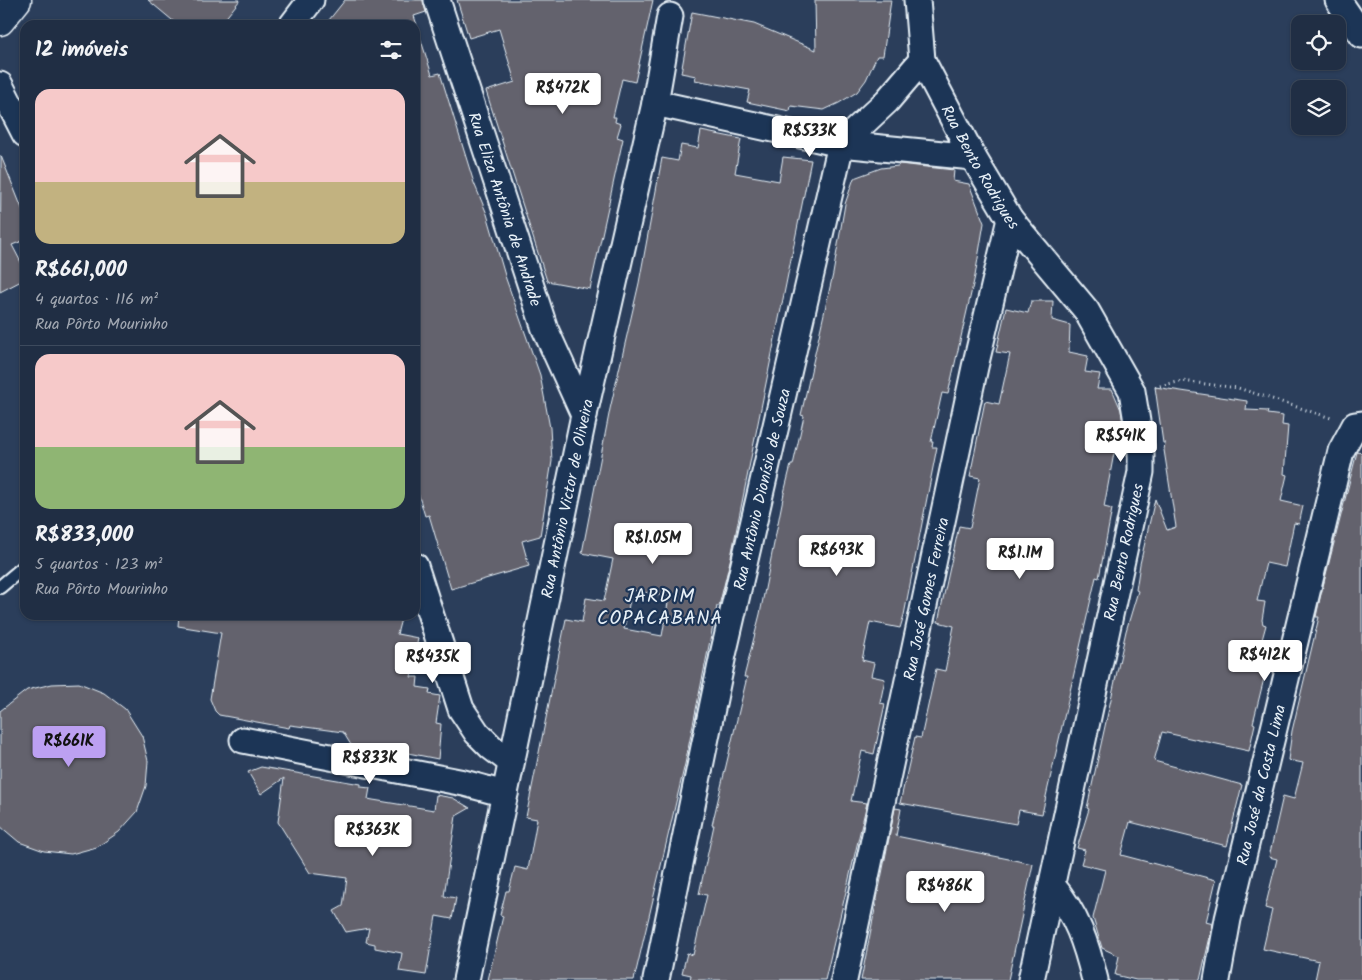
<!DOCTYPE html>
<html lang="pt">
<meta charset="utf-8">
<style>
body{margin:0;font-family:Kalam,sans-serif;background:#2d3a4f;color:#f1f3f6;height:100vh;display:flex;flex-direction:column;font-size:19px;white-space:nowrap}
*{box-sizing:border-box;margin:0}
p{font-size:16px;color:#a2a8b2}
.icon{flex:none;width:28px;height:28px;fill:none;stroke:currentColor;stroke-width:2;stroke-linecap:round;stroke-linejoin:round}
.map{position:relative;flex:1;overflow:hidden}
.side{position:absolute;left:20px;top:20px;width:400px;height:600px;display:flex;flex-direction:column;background:#202e44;border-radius:15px;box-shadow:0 1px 4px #0004,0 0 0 1px #3d4a5d}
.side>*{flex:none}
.tools{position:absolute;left:1291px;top:15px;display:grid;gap:10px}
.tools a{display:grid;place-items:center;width:55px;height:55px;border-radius:10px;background:#202e44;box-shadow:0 1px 4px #0004,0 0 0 1px #3d4a5d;font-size:25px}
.price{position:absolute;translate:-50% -42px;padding:0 11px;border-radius:5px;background:#fff;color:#222;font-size:16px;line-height:32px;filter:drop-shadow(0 1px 2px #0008)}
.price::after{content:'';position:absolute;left:50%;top:30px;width:15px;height:11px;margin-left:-8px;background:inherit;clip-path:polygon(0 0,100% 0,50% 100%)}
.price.selected{background:#bca0f2;color:#111}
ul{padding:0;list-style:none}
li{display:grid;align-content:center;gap:10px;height:265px;padding:0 15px}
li+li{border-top:1px solid #3d4a5d}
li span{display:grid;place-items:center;height:155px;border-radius:15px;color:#555}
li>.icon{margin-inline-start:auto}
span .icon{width:90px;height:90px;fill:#fffc;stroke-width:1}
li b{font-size:21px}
h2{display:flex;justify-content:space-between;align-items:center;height:60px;padding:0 15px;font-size:21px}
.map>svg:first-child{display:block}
</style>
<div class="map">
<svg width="1362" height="980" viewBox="0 0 1362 980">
<rect width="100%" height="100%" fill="#2b3e5b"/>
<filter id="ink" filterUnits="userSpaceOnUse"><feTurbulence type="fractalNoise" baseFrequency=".02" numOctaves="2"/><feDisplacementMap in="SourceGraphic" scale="10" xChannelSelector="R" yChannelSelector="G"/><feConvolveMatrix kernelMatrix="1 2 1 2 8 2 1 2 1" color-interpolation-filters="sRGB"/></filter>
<g filter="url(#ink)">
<g fill="#63626d" stroke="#e8f1f8" fill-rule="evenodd">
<path d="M148,0H240L220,25H178Z"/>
<path d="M345,0H423L426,12L414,16L417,25H325Z"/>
<path d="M457,0H653L635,82L622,79L613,117H616L615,122L621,124L617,137L623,139L590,289L547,281L486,91L515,82L499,29L469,38Z"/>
<path d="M815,0H891L883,56H877L866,80L857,92L839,103L824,110L791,106L790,111L747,102L750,90L695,80L696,76L681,73L692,12L754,24L816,50Z"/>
<path d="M415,34H419L432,75L440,73L474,183L487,214L506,279L540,375L550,428L552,461L540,536L522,541L529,566L451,589L429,515L425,516L415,483Z"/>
<path d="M701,131L741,139L735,173L779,181L783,157L811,160L731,557L719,606H717L685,764L634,980H488L503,916L500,915L506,891H509L515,867L528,870L537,819L526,817L566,619L582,622L586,598L604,601L613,559L582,553L610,409L639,283L662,158L678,161L681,145L698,148ZM632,590L669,597L662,636L624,629Z"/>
<path d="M1,156L25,216V240L12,245L25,270V279L0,292Z"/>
<path d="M899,164L954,170L953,181L969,184L984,223L975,276L958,350L948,394L942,393L931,442H933L932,447H937L904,615L900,628L870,622L862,660L874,663L871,676L885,679L880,703L885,704L874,754L862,751L851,801L867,803L825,980H690L691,975L682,973L687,953L693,955L707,895L699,894L714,825H712L747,677H744L760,614L784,493L791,465H793L804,416L801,415L833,274L845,204L854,178L881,168L898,166Z"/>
<path d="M1031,301H1053L1052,320L1070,325L1069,352L1088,356L1085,372L1100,374L1097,389H1112L1121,410L1123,424L1121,454L1114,453L1104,507L1112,509L1099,578L1096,577L1042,814L1019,810L1016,824L900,803L915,737L921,738L936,669L945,671L954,626L938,622L959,526L970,528L980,478L970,476L985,401L999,404L1010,354L996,352L1006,308L1028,313Z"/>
<path d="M1155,387L1247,401L1246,410L1268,411L1267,414L1283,416L1282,425L1288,426L1284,474L1287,475L1281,501L1303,506L1299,524L1294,523L1285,567L1266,563L1257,601L1265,602L1262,620L1263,624L1266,625L1260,647L1271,650L1253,723L1255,724L1249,751L1162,732L1154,761L1242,785L1227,846L1130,822L1121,855L1216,880L1206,922L1213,924L1200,980H1136L1115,975L1119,956L1102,948L1093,918L1105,870L1081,864L1085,850L1077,848L1089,809L1087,808L1126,631L1138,591L1136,590L1140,564L1155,499L1167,530L1176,527L1164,450L1165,443H1163Z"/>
<path d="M1357,452L1362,453V980H1315L1319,961L1263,949L1272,910L1265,908L1277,859L1269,857L1283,796L1294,799L1303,763L1288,760L1292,731L1319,617H1316L1320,598Z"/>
<path d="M179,615H402L397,634L418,638L411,677H418L417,687L430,689L429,694L440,696L436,723L441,724L438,759L388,749V751L351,745L343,732L290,725L289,728L219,715L215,711L210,699L221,633L178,626Z"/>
<path d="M79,683L104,693L125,709L142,736L148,761L146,786L137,812L119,832L97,847L71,854L44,851L19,842L0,826V711L27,690L52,684Z"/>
<path d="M261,767L361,784V787L370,788L368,799L373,800L434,810L436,795L453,798L470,808L456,816L449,862L444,896L456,898L452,919L436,916L426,975L399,971L402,953L375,948V944L366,942L369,928L346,932L334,911L343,906L347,878L310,873L278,822L284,778L261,794L248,772Z"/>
<path d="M895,808L901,809L896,836L1033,864L1008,980H861Z"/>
</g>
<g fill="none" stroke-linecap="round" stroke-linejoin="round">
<defs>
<path id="service" d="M0,587L25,566"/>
<g id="minor">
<path id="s1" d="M437,0L545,329L584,415"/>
<path id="s2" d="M917,0L922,60L973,157L1010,219L1086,310L1132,391L1141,446V472L1031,980"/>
<path d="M1338,0L1362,35"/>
<path d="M292,25L311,0"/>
<path d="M0,85L25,134"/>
<path d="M655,103L841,144L973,157"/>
<path d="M415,566L461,709L477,733L491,747L511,762"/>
<path d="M243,740L464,783L505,794"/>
<path d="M1052,885C1077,915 1086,943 1095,980"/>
<path id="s3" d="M466,980L584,415L655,103L670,16"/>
<path id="s4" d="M656,980L723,655L841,144L887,101L922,60"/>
<path id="s5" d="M844,980L975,367L1010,219"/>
<path id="s6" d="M1217,980L1228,919L1341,451L1355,425L1362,424"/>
</g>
<path id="primary" d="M0,21L17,0"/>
</defs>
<use href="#service" stroke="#e8f1f8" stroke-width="16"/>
<use href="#minor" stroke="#e8f1f8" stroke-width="29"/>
<use href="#primary" stroke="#e8f1f8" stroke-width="31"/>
<path stroke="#e8f1f8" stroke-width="3" stroke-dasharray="1 4" stroke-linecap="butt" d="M1155,387L1182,381L1238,388L1331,418"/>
<use href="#service" stroke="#1d3557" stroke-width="12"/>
<use href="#minor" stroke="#1d3557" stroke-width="25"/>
<use href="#primary" stroke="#1d3557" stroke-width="28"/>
</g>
</g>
<g text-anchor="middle" stroke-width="4.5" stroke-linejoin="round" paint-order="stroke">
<g font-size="16" fill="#e8f1f8" stroke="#1d3557">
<text dy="6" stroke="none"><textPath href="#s2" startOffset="182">Rua Bento Rodrigues</textPath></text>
<text dy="6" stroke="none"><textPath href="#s1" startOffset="220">Rua Eliza Antônia de Andrade</textPath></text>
<text dy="6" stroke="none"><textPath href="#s4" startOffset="502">Rua Antônio Dionísio de Souza</textPath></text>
<text dy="6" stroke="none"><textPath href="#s3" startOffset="492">Rua Antônio Victor de Oliveira</textPath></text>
<text transform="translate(1123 552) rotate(-78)" y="6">Rua Bento Rodrigues</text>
<text dy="6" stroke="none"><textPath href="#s5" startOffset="390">Rua José Gomes Ferreira</textPath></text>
<text dy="6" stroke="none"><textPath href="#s6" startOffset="200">Rua José da Costa Lima</textPath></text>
</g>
<g font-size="19" letter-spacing="1" fill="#e8f1f8" stroke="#1d3557">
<text x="660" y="602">JARDIM<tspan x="660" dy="22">COPACABANA</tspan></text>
</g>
</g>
</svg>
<div class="tools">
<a><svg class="icon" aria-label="locate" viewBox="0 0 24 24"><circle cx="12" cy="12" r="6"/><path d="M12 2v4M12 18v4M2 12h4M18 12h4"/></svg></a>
<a><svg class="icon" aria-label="layers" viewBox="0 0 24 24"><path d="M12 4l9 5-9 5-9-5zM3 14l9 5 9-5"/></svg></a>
</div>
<b class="price" style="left:563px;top:115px">R$472K</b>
<b class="price" style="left:810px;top:158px">R$533K</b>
<b class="price" style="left:1121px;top:463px">R$541K</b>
<b class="price" style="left:653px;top:565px">R$1.05M</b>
<b class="price" style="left:837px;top:577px">R$693K</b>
<b class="price" style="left:1020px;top:580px">R$1.1M</b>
<b class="price" style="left:1265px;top:682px">R$412K</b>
<b class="price" style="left:433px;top:684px">R$435K</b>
<b class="price selected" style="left:69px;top:768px">R$661K</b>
<b class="price" style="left:370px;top:785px">R$833K</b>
<b class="price" style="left:373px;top:857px">R$363K</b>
<b class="price" style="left:945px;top:913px">R$486K</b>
<section class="side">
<h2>12 imóveis<svg class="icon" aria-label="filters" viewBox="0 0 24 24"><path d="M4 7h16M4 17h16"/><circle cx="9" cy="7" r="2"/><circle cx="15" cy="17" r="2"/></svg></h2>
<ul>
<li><span style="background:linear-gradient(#f6c9c9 60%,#c2b280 0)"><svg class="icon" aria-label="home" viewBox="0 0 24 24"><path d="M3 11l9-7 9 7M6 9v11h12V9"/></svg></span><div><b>R$661,000</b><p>4 quartos · 116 m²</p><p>Rua Pôrto Mourinho</p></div></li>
<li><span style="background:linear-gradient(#f6c9c9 60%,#8fb573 0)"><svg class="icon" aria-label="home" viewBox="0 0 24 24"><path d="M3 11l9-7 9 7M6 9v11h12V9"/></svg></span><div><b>R$833,000</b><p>5 quartos · 123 m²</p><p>Rua Pôrto Mourinho</p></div></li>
</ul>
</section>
</div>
